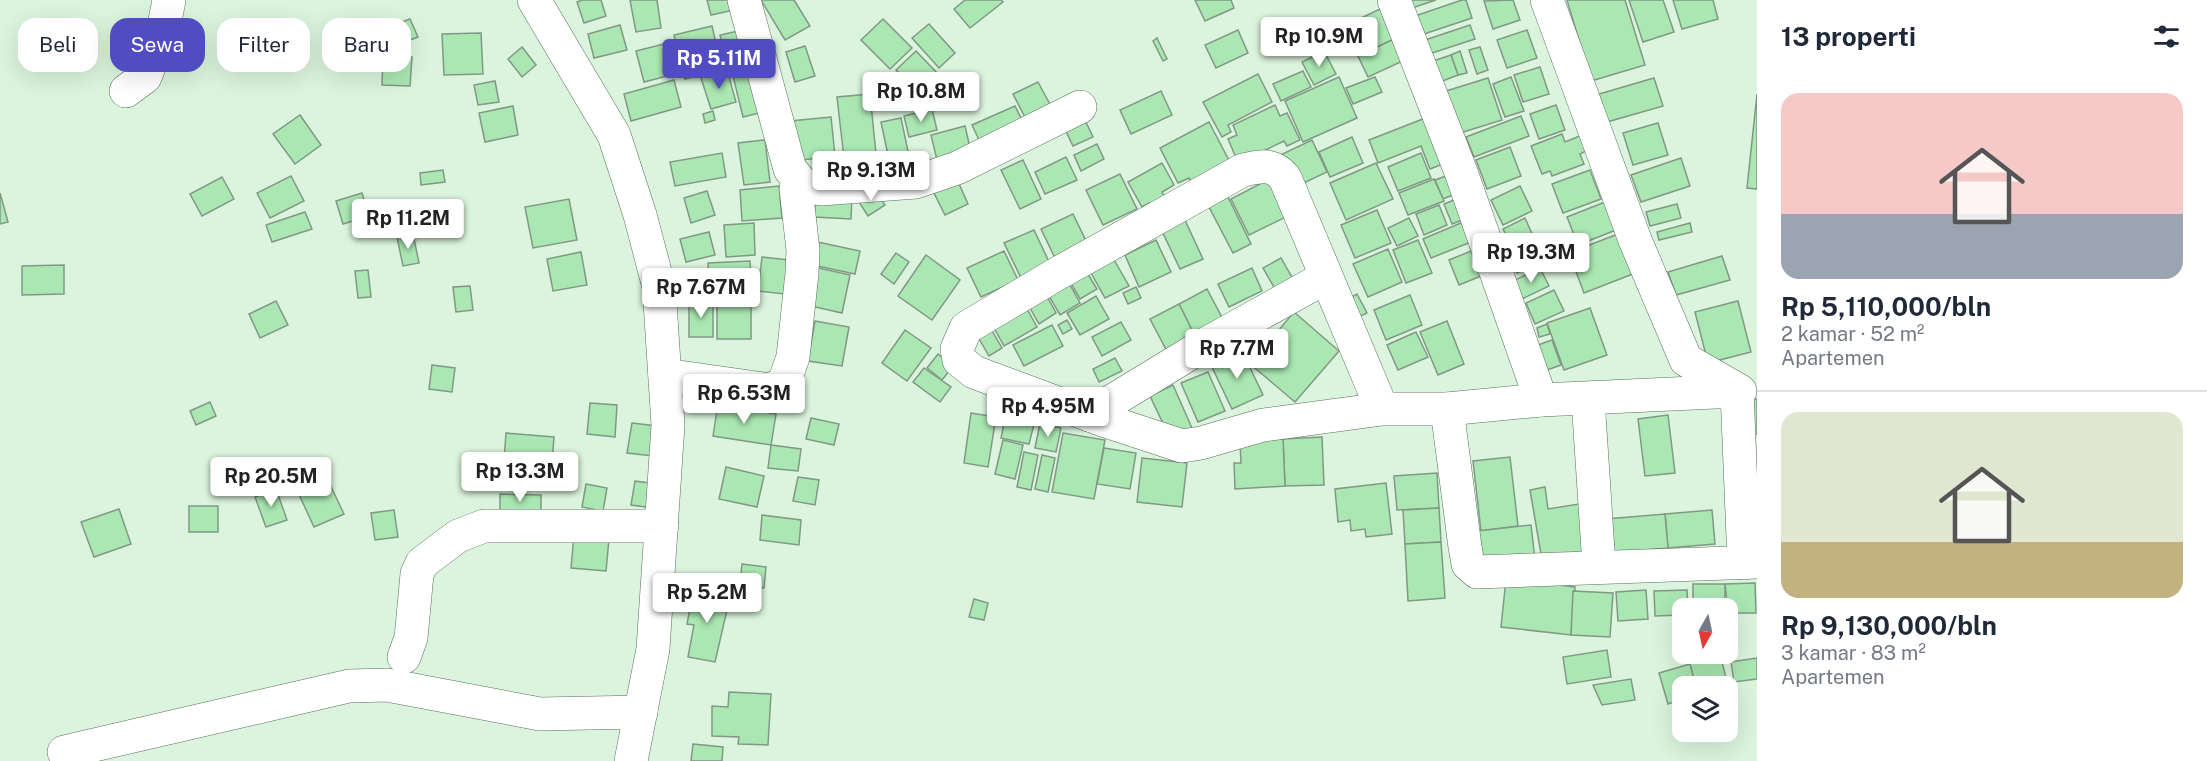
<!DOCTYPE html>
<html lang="id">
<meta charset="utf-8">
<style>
body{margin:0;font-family:"Public Sans",sans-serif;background:#f2f2f3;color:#1f2937;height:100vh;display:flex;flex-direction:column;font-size:22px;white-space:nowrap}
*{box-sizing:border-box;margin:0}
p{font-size:20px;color:#747a83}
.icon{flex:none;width:33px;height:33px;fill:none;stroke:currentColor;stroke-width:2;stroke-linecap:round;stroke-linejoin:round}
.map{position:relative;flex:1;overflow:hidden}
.side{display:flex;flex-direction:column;background:#fff;width:450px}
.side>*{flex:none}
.guide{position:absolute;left:18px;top:18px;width:570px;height:54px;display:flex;gap:12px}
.needle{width:39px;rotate:189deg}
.controls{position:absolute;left:1672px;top:598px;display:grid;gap:12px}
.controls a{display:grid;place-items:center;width:66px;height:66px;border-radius:12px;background:#fff;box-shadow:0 6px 24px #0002;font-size:30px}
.price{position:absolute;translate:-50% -51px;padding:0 14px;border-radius:6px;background:#fff;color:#222;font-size:20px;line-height:39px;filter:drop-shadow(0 2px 3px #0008)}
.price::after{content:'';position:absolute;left:50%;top:36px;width:18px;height:14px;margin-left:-9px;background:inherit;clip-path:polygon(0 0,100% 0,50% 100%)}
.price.active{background:#524cc3;color:#fff}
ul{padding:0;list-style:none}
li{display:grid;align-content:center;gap:12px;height:318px;padding:0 24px}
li+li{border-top:2px solid #e0e1e3}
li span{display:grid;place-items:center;height:186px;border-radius:18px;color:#555}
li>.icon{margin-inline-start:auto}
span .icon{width:108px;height:108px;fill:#fffc;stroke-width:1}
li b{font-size:26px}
h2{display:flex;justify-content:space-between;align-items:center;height:72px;padding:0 24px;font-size:26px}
.chip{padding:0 21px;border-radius:18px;background:#fff;box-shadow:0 6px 24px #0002;font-size:21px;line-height:54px}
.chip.active{background:#524cc3;color:#fff}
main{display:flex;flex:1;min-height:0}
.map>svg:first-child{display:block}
</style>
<main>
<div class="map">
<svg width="1757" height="761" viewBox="0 0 1757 761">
<rect width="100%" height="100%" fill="#dbf4dd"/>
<g fill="#aae7b2" stroke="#819984" stroke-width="1.5">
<path d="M582,0H601L606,16L584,23L577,2Z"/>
<path d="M630,0H657L661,28L636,32Z"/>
<path d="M707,0H732L734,10L711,15Z"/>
<path d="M761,0H794L810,26L785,40Z"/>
<path d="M965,0H1001L1003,2L970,28L954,9Z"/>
<path d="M1195,0H1231L1234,8L1205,21Z"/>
<path d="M1409,0H1436L1412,8Z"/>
<path d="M1462,0H1466L1472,18L1421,35L1415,16Z"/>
<path d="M1513,0L1520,20L1493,29L1484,1Z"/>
<path d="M1567,0H1625L1645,65L1591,81Z"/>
<path d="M1629,0H1663L1674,32L1643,42Z"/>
<path d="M1673,0H1713L1718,19L1682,29Z"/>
<path d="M1380,9L1394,39L1358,56L1344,26Z"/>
<path d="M410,19L418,37L410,40L402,22Z"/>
<path d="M883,19L912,48L890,69L861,40Z"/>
<path d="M929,24L955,53L939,68L912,38Z"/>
<path d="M620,25L627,50L594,58L588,34Z"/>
<path d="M1470,25L1475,39L1429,54L1425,40Z"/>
<path d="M712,26L722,70L685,79L674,35Z"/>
<path d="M743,30L751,63L728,68L720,35Z"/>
<path d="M1238,30L1248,53L1216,68L1205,45Z"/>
<path d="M1527,30L1537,58L1507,68L1497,40Z"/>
<path d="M481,33L483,74L444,75L442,34Z"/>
<path d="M1157,38L1167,59L1163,61L1153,41Z"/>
<path d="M1394,39L1405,60L1368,77L1358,56Z"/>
<path d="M668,43L675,74L644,82L636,51Z"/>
<path d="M805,46L815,76L795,82L786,52Z"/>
<path d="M522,47L536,65L522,77L508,59Z"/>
<path d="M1480,47L1488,70L1477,74L1469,50Z"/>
<path d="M916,51L942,78L922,97L896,70Z"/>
<path d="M1324,51L1336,74L1314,85L1302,62Z"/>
<path d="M1460,51L1467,73L1458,75L1451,55Z"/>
<path d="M1451,55L1458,75L1440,82L1433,61Z"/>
<path d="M383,56L412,57L410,86L382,85Z"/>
<path d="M1540,67L1549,94L1523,102L1514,75Z"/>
<path d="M727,70L736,102L711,109L701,78Z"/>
<path d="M752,71L763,112L743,117L733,76Z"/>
<path d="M1303,71L1311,87L1281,101L1273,84Z"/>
<path d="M1258,74L1272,102L1228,125L1231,132L1222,137L1203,102Z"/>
<path d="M1339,77L1357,118L1303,142L1285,101Z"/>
<path d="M1375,77L1382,92L1353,104L1346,88Z"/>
<path d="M1511,77L1524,111L1505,117L1493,84Z"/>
<path d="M1488,78L1502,120L1460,133L1446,91Z"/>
<path d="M1654,78L1663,106L1607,122L1599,94Z"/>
<path d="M674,80L681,107L631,121L624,94Z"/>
<path d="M495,81L499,102L478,105L474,85Z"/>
<path d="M1038,82L1053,110L1028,123L1013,94Z"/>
<path d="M1161,91L1172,115L1131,134L1120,110Z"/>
<path d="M870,94L877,164L845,167L837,97Z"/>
<path d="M1757,94V189L1747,188Z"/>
<path d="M1275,105L1280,116L1287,113L1300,140L1287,146L1284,141L1255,155L1237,160L1228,139L1237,135L1233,125Z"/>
<path d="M1556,105L1565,130L1539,139L1530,114Z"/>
<path d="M513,106L518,135L485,142L479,113Z"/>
<path d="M1015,106L1023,122L980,142L972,125Z"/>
<path d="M932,109L937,130L909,137L904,116Z"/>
<path d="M713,111L715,120L705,123L703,114Z"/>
<path d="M300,115L321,145L295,164L273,134Z"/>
<path d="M1433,115L1451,161L1430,169L1421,146L1378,163L1369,140Z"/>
<path d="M1083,116L1093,137L1073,146L1063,125Z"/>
<path d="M1521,116L1529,136L1474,157L1466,137Z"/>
<path d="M831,117L835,156L794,161L790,121Z"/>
<path d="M901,118L909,156L889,160L881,122Z"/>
<path d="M1209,122L1234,170L1196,190L1189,178L1178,183L1160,148Z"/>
<path d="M1658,123L1668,155L1633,165L1623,133Z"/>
<path d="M965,126L971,152L937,160L931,135Z"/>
<path d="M1562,134L1565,142L1582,135L1588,150L1580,154L1584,164L1552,176L1550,171L1542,174L1531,146Z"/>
<path d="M1352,137L1363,163L1330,177L1319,152Z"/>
<path d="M765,140L770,182L744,185L738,143Z"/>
<path d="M1312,140L1327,172L1291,189L1276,157Z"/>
<path d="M1097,144L1104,159L1081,171L1074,155Z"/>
<path d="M1510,147L1521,176L1487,189L1476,160Z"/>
<path d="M722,153L726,177L675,186L670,162Z"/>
<path d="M1421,153L1431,178L1398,191L1388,167Z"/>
<path d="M1066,157L1077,180L1045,194L1035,172Z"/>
<path d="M1681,158L1690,186L1641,202L1631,175Z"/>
<path d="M1023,160L1041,199L1020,209L1001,170Z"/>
<path d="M1162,163L1174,185L1162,192L1167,201L1153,209L1149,203L1142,207L1128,182Z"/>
<path d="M1376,163L1393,199L1346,220L1330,183Z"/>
<path d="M443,170L445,182L421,185L420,173Z"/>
<path d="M1590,170L1601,199L1563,213L1552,184Z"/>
<path d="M1459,171L1467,189L1443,199L1435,180Z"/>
<path d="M1120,174L1137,209L1103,225L1086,190Z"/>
<path d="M291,176L304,201L270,218L257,193Z"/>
<path d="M1275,176L1294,213L1249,235L1231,199Z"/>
<path d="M222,177L234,199L202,216L190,194Z"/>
<path d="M956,177L968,204L945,215L932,189Z"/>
<path d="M1434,179L1444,201L1408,215L1399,193Z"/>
<path d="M779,186L782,218L742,221L740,190Z"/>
<path d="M1520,186L1532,211L1503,225L1491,200Z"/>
<path d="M874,188L885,205L868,216L857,199Z"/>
<path d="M707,191L715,215L691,223L684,198Z"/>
<path d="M816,192L852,194L851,219L814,217Z"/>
<path d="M0,193L8,222L0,224Z"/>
<path d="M362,193L369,216L343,224L336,201Z"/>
<path d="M1464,196L1472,216L1452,224L1444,204Z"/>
<path d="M1228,197L1251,244L1233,253L1209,207Z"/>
<path d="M569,199L577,240L533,248L525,207Z"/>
<path d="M1605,202L1616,230L1578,245L1567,217Z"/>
<path d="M1677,204L1681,218L1650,226L1646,212Z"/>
<path d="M1439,205L1447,225L1424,235L1416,214Z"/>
<path d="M1377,210L1391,243L1355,258L1341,225Z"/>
<path d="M305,212L312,229L272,242L266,225Z"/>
<path d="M1073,214L1088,245L1056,260L1041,229Z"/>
<path d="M1184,218L1203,259L1180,269L1161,229Z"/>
<path d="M1409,218L1418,236L1397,246L1388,228Z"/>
<path d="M1525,218L1534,238L1513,249L1503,229Z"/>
<path d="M1463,222L1471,242L1431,258L1423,239Z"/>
<path d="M754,223L755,255L726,257L724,225Z"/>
<path d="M1690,223L1692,232L1659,240L1657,232Z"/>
<path d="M1034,230L1051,266L1022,280L1004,243Z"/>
<path d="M1628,230L1643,270L1584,293L1569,253Z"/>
<path d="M709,232L715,255L686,262L680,239Z"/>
<path d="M413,234L419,263L403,266L397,237Z"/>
<path d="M1534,238L1545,260L1517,273L1507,252Z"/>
<path d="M1156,240L1171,272L1139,287L1125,255Z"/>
<path d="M1418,240L1432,273L1406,283L1393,250Z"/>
<path d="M813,241L860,251L855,274L808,264Z"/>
<path d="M1481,247L1491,272L1459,285L1449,260Z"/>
<path d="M1388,249L1402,282L1368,297L1353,264Z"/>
<path d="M1004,251L1018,280L981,297L967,268Z"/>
<path d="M581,252L587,285L553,291L547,259Z"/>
<path d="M896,253L909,262L894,284L881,274Z"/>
<path d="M926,255L960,280L932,320L898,296Z"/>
<path d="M1722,256L1730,280L1676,295L1668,272Z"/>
<path d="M762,257L798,261L794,295L758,291Z"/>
<path d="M1113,258L1129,286L1105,298L1090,271Z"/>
<path d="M1281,258L1293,279L1275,289L1263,268Z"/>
<path d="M750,261L752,295L709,296L708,263Z"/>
<path d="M64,265V294L22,295V266Z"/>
<path d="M810,266L850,275L842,313L802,304Z"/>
<path d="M1252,268L1262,291L1229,307L1218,284Z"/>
<path d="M1540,268L1549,286L1522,299L1513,281Z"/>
<path d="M368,270L371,297L358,298L355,271Z"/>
<path d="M1086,271L1097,289L1080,299L1069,280Z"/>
<path d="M1070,285L1080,303L1060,315L1049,296Z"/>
<path d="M470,286L473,310L456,312L453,287Z"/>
<path d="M1136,287L1141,298L1128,304L1123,293Z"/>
<path d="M1207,289L1226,325L1197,340L1179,304Z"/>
<path d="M1554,290L1564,311L1535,324L1526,303Z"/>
<path d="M1044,291L1056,313L1039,324L1026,301Z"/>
<path d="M1357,294L1367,313L1348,322L1339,304Z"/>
<path d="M1410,295L1422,325L1386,340L1374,310Z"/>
<path d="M1096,296L1109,319L1080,335L1067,313Z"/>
<rect x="717" y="300" width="34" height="39"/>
<path d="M276,301L288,325L260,338L249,314Z"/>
<path d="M689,301L713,302V337H689Z"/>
<path d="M1738,301L1751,352L1708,363L1695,312Z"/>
<path d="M1179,304L1197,340L1169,355L1150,319Z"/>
<path d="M1026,307L1037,327L1004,346L993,326Z"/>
<path d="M1590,308L1607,355L1564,370L1547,323Z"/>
<path d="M1294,312L1339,351L1295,402L1250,364Z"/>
<path d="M1067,320L1072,329L1063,334L1058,325Z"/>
<path d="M815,321L849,327L842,366L808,361Z"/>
<path d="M1447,321L1464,364L1438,375L1420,332Z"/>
<path d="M987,322L1002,348L989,356L974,330Z"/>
<path d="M1121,322L1131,340L1102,356L1092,337Z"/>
<path d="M1547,324L1550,334L1539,337L1537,328Z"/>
<path d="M1052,325L1063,346L1024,366L1013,345Z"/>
<path d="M905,330L931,348L907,381L882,363Z"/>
<path d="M1416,332L1428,357L1398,370L1387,345Z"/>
<path d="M1552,340L1561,365L1547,370L1538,345Z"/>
<path d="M1242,351L1263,395L1232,409L1211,365Z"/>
<path d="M938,354L953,366L942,380L927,368Z"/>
<path d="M1115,358L1122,371L1099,382L1093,369Z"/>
<path d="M432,365L455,368L452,392L429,389Z"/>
<path d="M924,368L951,387L940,402L913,382Z"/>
<path d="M1208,372L1225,411L1198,422L1181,383Z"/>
<path d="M1173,385L1192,428L1170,438L1150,396Z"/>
<path d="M1757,399V434L1746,435L1743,401Z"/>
<path d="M210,402L216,416L196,425L190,411Z"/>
<path d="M590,403L617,405L615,437L587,434Z"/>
<path d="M718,404L776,414L771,445L713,436Z"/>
<path d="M971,413L996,417L988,467L964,463Z"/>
<path d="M1668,415L1675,473L1645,476L1638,419Z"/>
<path d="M811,418L839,424L834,445L806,439Z"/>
<path d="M1005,418L1034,424L1029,444L1001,438Z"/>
<path d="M632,423L657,426L653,456L627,453Z"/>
<path d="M1040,423L1061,428L1056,452L1035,448Z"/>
<path d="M506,433L554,437L550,490L502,487Z"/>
<path d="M1063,433L1105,440L1094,499L1052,492Z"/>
<path d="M1322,437L1324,485L1285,486L1283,439Z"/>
<path d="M1283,439L1285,486L1235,489L1234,463H1241L1240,441Z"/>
<path d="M1003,440L1023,445L1015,479L995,474Z"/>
<path d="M771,445L801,449L798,471L768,468Z"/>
<path d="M1104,448L1136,453L1130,489L1097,484Z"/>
<path d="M1024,452L1038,455L1031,490L1017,487Z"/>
<path d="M1042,455L1055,458L1048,492L1035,489Z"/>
<path d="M1510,457L1518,526L1481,531L1473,461Z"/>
<path d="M1142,458L1187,463L1182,507L1137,502Z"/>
<path d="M726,467L764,476L757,507L719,499Z"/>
<path d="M1437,473L1439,508L1397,510L1394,476Z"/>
<path d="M325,474L344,514L314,527L296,488Z"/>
<path d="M798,477L819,480L815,505L793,501Z"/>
<path d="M635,481L657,484L653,508L631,505Z"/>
<path d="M1386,483L1392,534L1366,537L1365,529L1351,531L1350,520L1338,522L1335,489Z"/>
<path d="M586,484L607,488L603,511L582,507Z"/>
<path d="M1545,487L1548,509L1585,503L1593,552L1542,560L1530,490Z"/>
<path d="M276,489L287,520L266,527L255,497Z"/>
<path d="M500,494L541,495V512L500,511Z"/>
<rect x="189" y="506" width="29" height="26"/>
<path d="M1439,508L1441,542L1405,544L1403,510Z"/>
<path d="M119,509L131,544L94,557L81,522Z"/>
<path d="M394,510L398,537L375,540L371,513Z"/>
<path d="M1712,510L1715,544L1668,548L1665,514Z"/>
<path d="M1665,514L1668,548L1609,553L1606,519Z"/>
<path d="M762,515L801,520L799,545L760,540Z"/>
<path d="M1531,525L1535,559L1481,565L1477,531Z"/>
<path d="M574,535L609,539L606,571L571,568Z"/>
<path d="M1441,542L1445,598L1408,601L1405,544Z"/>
<path d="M742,564L766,567L764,588L740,584Z"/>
<path d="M1506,579L1575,587L1571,635L1501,627Z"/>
<path d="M1755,583L1756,613H1728L1725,584Z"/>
<rect x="1693" y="584" width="32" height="25"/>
<path d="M1646,590L1648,619L1618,621L1616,592Z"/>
<path d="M1687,590L1688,609H1683V615L1655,616L1654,591Z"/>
<path d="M693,591L730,597L715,662L688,657L694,625L687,624Z"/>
<path d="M1573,591L1613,593L1610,637L1571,635Z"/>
<path d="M974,599L988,603L984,620L969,617Z"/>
<path d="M1607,650L1611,677L1567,684L1563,657Z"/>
<path d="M1687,654H1720L1727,682L1696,687Z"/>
<path d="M1757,658V679L1734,682L1731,662Z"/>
<path d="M1690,664L1696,687H1683V699L1668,704L1659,673Z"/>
<path d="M1631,679L1635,700L1602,705L1593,685Z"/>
<path d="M729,692L771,694L768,745L738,744L739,737L712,736V706L728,707Z"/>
<path d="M693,744L723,747L722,761H691Z"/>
</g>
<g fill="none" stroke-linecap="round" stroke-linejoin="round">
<defs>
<g id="minor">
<path d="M534,0L614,135L640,215L659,287L668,425L653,649L631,761"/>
<path d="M744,0L790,169L805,187L821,189L916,182L957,168L1080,107"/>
<path d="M1394,0L1461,172L1541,400"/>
<path d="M1547,0L1635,240L1686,360L1740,391"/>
<path d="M126,91L145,77L163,31L169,0"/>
<path d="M665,375L770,390L784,383L793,357L802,273L803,250L796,189L798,181"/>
<path d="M1588,399L1599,566"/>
<path d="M1382,409L1285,178C1273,163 1261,166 1243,170L1055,275L966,328L957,349L959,360L974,372L1103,420L1182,446L1201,443L1263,425L1382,409H1447L1541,400L1737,391L1744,563"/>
<path d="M1447,409L1465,547L1468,564L1477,572L1757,562"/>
<path d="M1089,415L1204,345L1326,277"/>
<path d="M404,657L411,638L417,574L422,563L458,536L484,526H662"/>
<path d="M64,752L349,686L387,685L540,714L641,712"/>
</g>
</defs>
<use href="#minor" stroke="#586f5b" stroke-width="34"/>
<use href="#minor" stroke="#fff" stroke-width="33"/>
</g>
</svg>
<div class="controls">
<a><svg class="needle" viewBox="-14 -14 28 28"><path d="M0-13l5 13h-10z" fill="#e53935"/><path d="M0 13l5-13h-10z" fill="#747a83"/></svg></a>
<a><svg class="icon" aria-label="layers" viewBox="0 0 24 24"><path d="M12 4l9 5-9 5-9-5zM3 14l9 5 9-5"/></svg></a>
</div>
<b class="price" style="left:1319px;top:68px">Rp 10.9M</b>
<b class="price active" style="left:719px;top:90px">Rp 5.11M</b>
<b class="price" style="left:921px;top:123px">Rp 10.8M</b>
<b class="price" style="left:871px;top:202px">Rp 9.13M</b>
<b class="price" style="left:408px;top:250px">Rp 11.2M</b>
<b class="price" style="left:1531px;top:284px">Rp 19.3M</b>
<b class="price" style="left:701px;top:319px">Rp 7.67M</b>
<b class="price" style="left:1237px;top:380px">Rp 7.7M</b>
<b class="price" style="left:744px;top:425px">Rp 6.53M</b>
<b class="price" style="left:1048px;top:438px">Rp 4.95M</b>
<b class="price" style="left:520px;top:503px">Rp 13.3M</b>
<b class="price" style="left:271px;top:508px">Rp 20.5M</b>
<b class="price" style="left:707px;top:624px">Rp 5.2M</b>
<div class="guide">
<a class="chip">Beli</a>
<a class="chip active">Sewa</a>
<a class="chip">Filter</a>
<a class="chip">Baru</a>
</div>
</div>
<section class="side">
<h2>13 properti<svg class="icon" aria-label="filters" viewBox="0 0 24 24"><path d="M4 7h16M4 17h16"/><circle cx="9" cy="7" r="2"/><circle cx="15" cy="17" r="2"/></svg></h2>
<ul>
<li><span style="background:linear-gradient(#f6c9c9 65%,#9aa5b1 0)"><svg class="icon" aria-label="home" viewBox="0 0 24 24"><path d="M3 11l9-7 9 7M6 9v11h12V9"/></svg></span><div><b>Rp 5,110,000/bln</b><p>2 kamar · 52 m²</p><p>Apartemen</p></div></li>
<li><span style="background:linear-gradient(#dfe7d0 70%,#c2b280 0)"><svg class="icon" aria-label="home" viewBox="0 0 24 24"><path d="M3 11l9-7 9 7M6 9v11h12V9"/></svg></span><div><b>Rp 9,130,000/bln</b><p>3 kamar · 83 m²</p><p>Apartemen</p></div></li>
</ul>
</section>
</main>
